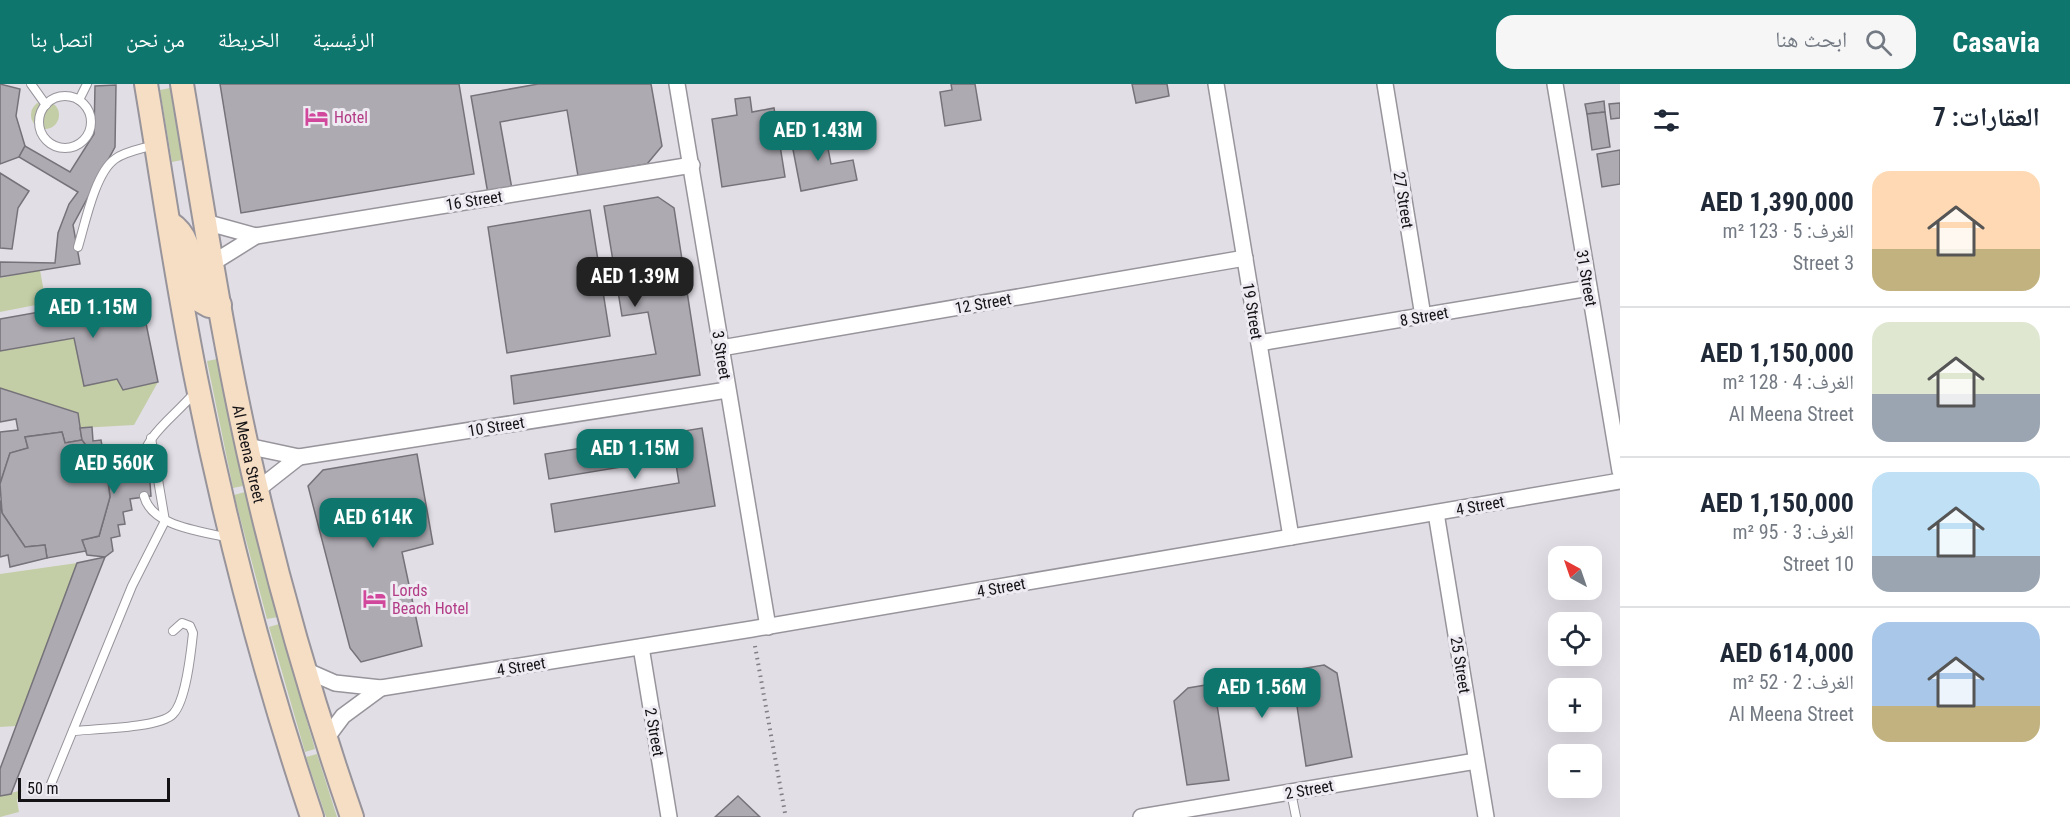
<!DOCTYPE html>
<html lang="ar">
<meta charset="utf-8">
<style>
body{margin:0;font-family:"Roboto Condensed","Noto Naskh Arabic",sans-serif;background:#f6f6f7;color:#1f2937;direction:rtl;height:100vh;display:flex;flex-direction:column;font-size:22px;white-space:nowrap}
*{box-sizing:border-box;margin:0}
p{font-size:20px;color:#747a83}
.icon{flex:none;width:33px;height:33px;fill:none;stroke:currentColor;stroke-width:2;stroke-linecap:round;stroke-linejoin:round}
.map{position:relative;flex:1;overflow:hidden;direction:ltr}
.drawer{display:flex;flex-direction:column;background:#fff;width:450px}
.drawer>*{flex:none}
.needle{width:39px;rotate:320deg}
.tools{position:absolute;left:1548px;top:462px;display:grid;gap:12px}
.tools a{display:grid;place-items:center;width:54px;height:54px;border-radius:12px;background:#fff;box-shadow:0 6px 24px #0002;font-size:30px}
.scale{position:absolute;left:18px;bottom:15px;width:152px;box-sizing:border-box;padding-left:6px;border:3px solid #141215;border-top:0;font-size:16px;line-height:21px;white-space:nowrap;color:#141215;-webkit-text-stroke:4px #efebf3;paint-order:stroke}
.price{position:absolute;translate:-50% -51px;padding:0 14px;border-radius:12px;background:#0f766e;color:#fff;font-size:20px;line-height:39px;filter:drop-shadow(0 2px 3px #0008)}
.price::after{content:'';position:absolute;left:50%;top:36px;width:18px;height:14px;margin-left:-9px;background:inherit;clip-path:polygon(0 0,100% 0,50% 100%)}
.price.selected{background:#222;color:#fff}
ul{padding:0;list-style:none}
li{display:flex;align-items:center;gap:18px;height:150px;padding:0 30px}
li+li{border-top:2px solid #e0e1e3}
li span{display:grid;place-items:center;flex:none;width:168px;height:120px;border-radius:18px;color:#555}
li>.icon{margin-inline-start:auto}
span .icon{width:72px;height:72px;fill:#fffc;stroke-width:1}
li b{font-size:26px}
h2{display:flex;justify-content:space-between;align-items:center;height:72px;padding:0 30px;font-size:26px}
header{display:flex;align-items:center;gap:36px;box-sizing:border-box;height:84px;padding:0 30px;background:#0f766e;color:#fff}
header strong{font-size:28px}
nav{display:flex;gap:33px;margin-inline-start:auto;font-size:21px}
.search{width:420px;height:54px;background:#f6f6f7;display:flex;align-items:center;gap:15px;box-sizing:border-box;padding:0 21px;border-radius:18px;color:#747a83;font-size:22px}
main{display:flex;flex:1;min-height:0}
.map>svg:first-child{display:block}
</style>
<header>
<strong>Casavia</strong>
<div class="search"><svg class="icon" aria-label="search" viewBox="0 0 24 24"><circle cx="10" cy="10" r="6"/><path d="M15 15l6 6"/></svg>ابحث هنا</div>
<nav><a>الرئيسية</a><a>الخريطة</a><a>من نحن</a><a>اتصل بنا</a></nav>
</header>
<main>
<section class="drawer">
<h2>العقارات: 7<svg class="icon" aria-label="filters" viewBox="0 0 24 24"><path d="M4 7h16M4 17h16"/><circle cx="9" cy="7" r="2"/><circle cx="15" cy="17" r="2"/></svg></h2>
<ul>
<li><span style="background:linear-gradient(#ffd9b3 65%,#c2b280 0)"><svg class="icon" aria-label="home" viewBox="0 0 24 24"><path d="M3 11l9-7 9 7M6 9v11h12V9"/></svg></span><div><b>AED 1,390,000</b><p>الغرف: 5 · 123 m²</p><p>3 Street</p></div></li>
<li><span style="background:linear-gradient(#dfe7d0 60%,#9aa5b1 0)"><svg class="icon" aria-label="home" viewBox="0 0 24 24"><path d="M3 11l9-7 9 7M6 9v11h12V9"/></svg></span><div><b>AED 1,150,000</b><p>الغرف: 4 · 128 m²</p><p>Al Meena Street</p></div></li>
<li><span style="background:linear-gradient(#bfe0f5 70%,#9aa5b1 0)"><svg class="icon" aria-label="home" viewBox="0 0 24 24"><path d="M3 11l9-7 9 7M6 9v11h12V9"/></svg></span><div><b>AED 1,150,000</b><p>الغرف: 3 · 95 m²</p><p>10 Street</p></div></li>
<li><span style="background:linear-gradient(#a9c7e8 70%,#c2b280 0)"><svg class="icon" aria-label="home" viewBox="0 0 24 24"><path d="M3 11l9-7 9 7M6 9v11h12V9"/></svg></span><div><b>AED 614,000</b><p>الغرف: 2 · 52 m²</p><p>Al Meena Street</p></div></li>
</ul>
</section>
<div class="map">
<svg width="1620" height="733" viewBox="0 0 1620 733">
<rect width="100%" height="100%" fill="#e2dee6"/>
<g fill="#c3cea6">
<path d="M170,4L182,76L172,78L160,6Z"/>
<circle cx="45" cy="31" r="14"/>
<path d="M40,186L46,219L0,228V194Z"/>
<path d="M74,254L84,302L117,295L123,306L158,298L134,341L80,344L77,329L0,304V267Z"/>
<path d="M217,275L243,402L233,404L207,277Z"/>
<path d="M245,408L278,533L267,535L234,411Z"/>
<path d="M77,479L16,642L0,643V490Z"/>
<path d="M279,540L315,665L305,668L269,543Z"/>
<path d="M317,670L337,733H326L306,673Z"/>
<path d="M22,706L17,716L19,728L0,733V712Z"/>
</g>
<g fill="#aeaab2" stroke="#767279" stroke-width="1.5">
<path d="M0,0L20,5L16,32L25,62L19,73L0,80Z"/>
<path d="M220,0H459L474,90L241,129Z"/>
<path d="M538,0H651L662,62L647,80L578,92L567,26L500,38L512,105L488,110L471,12Z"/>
<path d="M951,0H975L981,36L945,42L940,8L952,6Z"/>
<path d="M1132,0H1167L1169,12L1136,19Z"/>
<path d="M116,1L115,63L73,141L80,180L0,193V178L55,179L58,149L69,120L78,108L19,73L25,62L70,88L94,50L95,2Z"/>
<path d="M750,13L752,28L774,24L785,93L722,103L712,35L737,31L735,15Z"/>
<path d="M1604,17L1605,28L1587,30L1585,20Z"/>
<path d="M1620,19V34L1611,35L1609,20Z"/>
<path d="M1605,28L1610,63L1592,66L1587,30Z"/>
<path d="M824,44L831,80L853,76L857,96L801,107L790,50Z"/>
<path d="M1620,66V100L1602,103L1597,70Z"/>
<path d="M0,89L29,107L18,124L12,165L0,164Z"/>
<path d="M658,113L674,124L700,291L514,320L511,292L656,270L648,228L622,232L604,122Z"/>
<path d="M590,126L610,252L507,269L488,143Z"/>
<path d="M140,210L158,298L123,306L117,295L84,302L74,254L0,267V235Z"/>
<path d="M0,304L78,329L82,356L65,359L62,348L25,353L28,364L10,369L0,400V348L18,346L16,335L0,338Z"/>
<path d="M92,343L93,357L101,356L103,367L113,366L115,378L125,377L127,389L149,386L151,412L130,415L132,426L123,428L125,440L118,441L120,452L111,454L113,467L105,473L87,471L82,456L99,452L110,413L107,390L82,356L80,344Z"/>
<path d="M702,344L715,422L555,448L551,420L679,399L675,374L549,395L545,370Z"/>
<path d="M62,348L65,359L82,356L107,390L110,413L99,452L82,456L86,467L47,474L45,461L25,463L2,429L0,400L10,369L28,364L25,353Z"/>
<path d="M417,370L433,460L402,468L422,562L361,578L350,564L308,402L323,386Z"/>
<path d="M0,416L2,429L25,463L45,461L47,474L10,483L8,471L0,473Z"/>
<path d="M105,473L11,710L0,712V685L77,479Z"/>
<path d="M1324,581L1337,589L1352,673L1306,682L1295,609L1217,621L1229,696L1187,701L1174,617L1188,604Z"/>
<path d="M738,712L760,733H715Z"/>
</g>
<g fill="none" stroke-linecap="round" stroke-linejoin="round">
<defs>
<g id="service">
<path d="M31,0L46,21"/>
<circle cx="65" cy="38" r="26"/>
<path d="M79,16L87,0"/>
<path d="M78,163C85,140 95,89 115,75C126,67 142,65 154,61"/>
<path d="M140,387C142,351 174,334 195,308"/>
<path d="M144,412C152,443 202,447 229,454"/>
<path d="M73,647C94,645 160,644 173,630C186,617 191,568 193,549L190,542L182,539L173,547"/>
<path d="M51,700L132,502L165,437L151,354"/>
<path d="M1291,708L1296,733"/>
</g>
<g id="minor">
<path d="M677,0L768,543"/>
<path d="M1216,0L1291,453"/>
<path d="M1385,0L1423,232"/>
<path d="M1555,0L1620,387"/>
<path d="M205,138L256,152"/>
<path d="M211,180L256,152L692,81"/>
<path d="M1259,259L1589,204"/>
<path d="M721,264L1245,174"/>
<path d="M247,362L299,373L727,306"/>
<path d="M257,406L299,373"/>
<path d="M1436,429L1486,733"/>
<path d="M641,563L669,733"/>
<path d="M303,585L335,599L381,604L752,545L1620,397"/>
<path d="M325,656L343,632L381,604"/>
<path d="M1141,733L1476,677"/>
</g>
<g id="secondary">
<path d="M146,0C163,101 177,203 198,304C227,448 265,593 312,733"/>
<path id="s1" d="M182,0C205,136 225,272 257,406C283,517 315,626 352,733"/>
<path d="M170,139C198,157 186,191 200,217L209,222L220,221"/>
</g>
</defs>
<use href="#service" stroke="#98949b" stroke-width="10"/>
<use href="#minor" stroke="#98949b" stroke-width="18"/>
<use href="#secondary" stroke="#98949b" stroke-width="26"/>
<path stroke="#817e84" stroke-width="4" stroke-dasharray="1.5 4.5" stroke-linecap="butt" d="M755,562L785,729"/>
<use href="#service" stroke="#fff" stroke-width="8"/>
<use href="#minor" stroke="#fff" stroke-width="15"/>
<use href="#secondary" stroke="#f6dec4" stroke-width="22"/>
</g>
<defs>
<symbol id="hotel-bare" viewBox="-9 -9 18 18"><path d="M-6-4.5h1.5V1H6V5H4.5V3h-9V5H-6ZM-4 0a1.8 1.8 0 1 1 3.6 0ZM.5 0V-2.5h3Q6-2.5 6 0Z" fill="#d1479c" stroke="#efebf3" stroke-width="2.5" paint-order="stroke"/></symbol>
</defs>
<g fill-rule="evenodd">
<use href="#hotel-bare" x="300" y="16" width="33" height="33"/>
<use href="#hotel-bare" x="358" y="498" width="33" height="33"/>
</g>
<g text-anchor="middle" stroke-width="6" stroke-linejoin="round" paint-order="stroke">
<g font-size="16" fill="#b23c85" stroke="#efebf3" text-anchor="start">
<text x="334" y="39">Hotel</text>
<text x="392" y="512">Lords<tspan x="392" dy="18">Beach Hotel</tspan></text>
</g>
<g font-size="16" fill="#141215" stroke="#efebf3">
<text transform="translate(474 116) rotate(-9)" y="6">16 Street</text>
<text transform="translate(1404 116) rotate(81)" y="6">27 Street</text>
<text transform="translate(1587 194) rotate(80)" y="6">31 Street</text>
<text transform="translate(983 219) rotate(-10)" y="6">12 Street</text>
<text transform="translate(1253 227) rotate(81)" y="6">19 Street</text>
<text transform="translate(1424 232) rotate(-10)" y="6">8 Street</text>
<text transform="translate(722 271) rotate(81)" y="6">3 Street</text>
<text transform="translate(496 342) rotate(-9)" y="6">10 Street</text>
<text dy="6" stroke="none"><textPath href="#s1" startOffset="376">Al Meena Street</textPath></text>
<text transform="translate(1480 421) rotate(-10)" y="6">4 Street</text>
<text transform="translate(1001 503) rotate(-10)" y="6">4 Street</text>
<text transform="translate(1461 581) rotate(81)" y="6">25 Street</text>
<text transform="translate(521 582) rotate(-9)" y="6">4 Street</text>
<text transform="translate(655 648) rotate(80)" y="6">2 Street</text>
<text transform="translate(1309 705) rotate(-10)" y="6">2 Street</text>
</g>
</g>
</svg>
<div class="tools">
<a><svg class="needle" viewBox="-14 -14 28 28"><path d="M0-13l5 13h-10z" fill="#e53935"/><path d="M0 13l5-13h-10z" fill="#747a83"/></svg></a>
<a><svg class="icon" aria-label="locate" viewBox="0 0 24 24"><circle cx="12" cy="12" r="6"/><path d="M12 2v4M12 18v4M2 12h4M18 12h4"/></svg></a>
<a>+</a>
<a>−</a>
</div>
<div class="scale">50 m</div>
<b class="price" style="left:818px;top:78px">AED 1.43M</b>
<b class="price selected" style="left:635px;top:224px">AED 1.39M</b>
<b class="price" style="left:93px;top:255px">AED 1.15M</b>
<b class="price" style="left:635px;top:396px">AED 1.15M</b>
<b class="price" style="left:114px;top:411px">AED 560K</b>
<b class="price" style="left:373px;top:465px">AED 614K</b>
<b class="price" style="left:1262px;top:635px">AED 1.56M</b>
</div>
</main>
